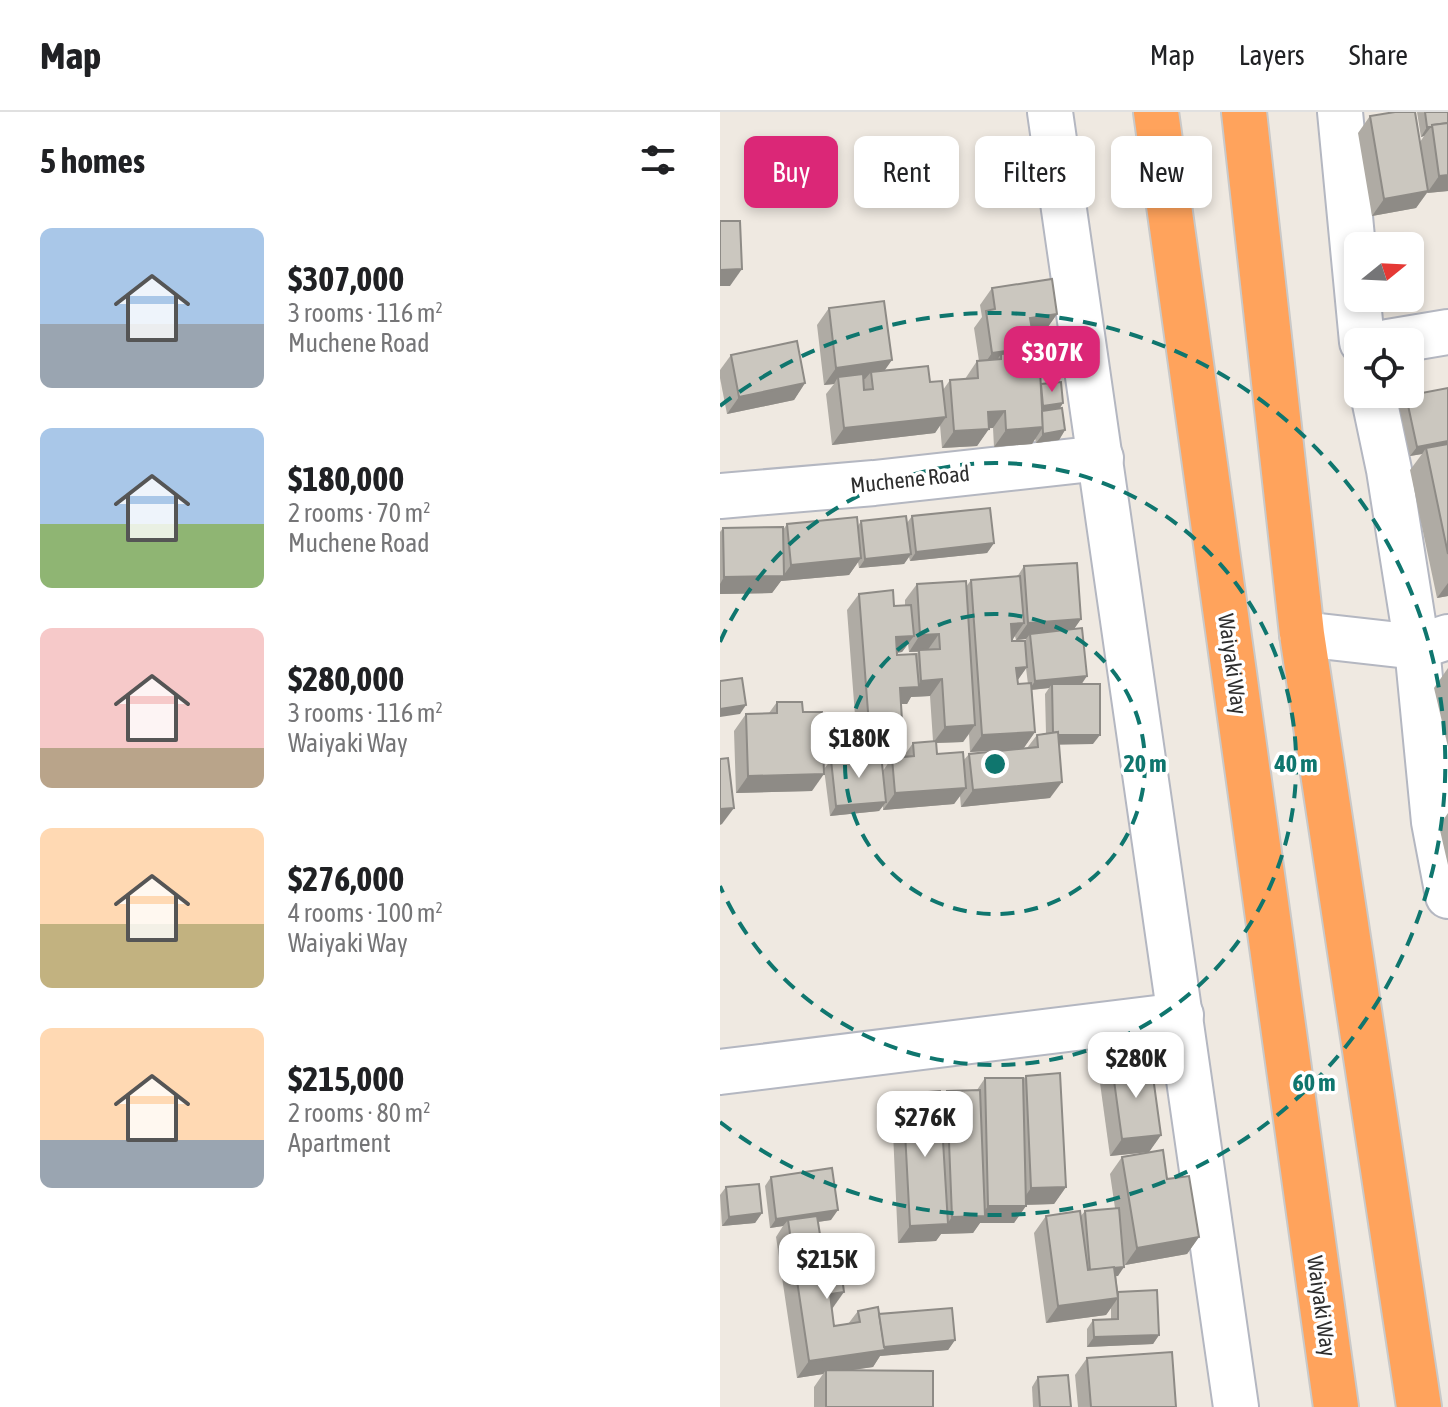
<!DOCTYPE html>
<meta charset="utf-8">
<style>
body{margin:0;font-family:"Asap Condensed",sans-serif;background:#f6f6f6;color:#202124;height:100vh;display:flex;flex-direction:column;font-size:30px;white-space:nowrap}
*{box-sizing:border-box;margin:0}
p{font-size:26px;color:#757577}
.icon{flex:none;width:44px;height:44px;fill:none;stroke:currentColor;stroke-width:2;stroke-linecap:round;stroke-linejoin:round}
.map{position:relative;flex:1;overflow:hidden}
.panel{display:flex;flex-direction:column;background:#fff;width:720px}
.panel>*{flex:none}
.guide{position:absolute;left:24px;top:24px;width:584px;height:72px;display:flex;gap:16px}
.needle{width:52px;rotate:72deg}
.fabs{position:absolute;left:624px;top:120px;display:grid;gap:16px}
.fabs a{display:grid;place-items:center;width:80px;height:80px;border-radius:12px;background:#fff;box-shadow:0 4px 12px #0003;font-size:40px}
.price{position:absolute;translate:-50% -68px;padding:0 18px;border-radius:16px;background:#fff;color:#222;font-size:26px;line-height:52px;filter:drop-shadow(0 2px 4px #0008)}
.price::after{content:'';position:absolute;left:50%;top:48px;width:24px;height:18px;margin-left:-12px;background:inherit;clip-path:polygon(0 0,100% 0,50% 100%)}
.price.selected{background:#db2777;color:#fff}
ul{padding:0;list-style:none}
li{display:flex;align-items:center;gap:24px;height:200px;padding:0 40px}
li span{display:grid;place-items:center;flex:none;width:224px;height:160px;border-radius:12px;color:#555}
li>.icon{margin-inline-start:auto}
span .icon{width:96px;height:96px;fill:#fffc;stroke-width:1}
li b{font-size:34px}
h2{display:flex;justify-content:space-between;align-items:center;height:96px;padding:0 40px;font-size:34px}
.tag{padding:0 28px;border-radius:12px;background:#fff;box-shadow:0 4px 12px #0003;font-size:28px;line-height:72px}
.tag.selected{background:#db2777;color:#fff}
header{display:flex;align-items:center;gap:48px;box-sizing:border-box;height:112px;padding:0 40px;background:#fff;border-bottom:2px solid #e0e0e0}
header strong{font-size:38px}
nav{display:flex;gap:44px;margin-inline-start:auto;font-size:28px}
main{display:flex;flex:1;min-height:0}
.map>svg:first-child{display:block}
</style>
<header>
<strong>Map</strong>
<nav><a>Map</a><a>Layers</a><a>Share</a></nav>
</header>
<main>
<section class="panel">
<h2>5 homes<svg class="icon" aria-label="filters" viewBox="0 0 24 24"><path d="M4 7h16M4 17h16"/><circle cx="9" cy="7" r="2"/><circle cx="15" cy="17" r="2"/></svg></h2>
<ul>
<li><span style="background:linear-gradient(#a9c7e8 60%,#9aa5b1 0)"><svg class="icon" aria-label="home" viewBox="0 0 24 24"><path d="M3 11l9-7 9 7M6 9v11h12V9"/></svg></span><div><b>$307,000</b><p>3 rooms · 116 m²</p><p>Muchene Road</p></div></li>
<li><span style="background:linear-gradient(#a9c7e8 60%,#8fb573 0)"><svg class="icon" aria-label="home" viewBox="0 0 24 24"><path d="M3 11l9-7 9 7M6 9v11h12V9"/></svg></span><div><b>$180,000</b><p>2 rooms · 70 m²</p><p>Muchene Road</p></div></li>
<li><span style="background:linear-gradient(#f6c9c9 75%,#b9a48a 0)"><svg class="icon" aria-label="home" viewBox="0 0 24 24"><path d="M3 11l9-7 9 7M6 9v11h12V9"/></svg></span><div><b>$280,000</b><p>3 rooms · 116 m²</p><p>Waiyaki Way</p></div></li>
<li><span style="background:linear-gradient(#ffd9b3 60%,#c2b280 0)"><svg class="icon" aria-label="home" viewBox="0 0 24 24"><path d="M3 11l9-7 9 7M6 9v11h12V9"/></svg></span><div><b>$276,000</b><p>4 rooms · 100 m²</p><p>Waiyaki Way</p></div></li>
<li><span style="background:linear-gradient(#ffd9b3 70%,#9aa5b1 0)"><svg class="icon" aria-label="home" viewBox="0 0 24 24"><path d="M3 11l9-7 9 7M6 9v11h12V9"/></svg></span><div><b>$215,000</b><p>2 rooms · 80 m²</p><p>Apartment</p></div></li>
</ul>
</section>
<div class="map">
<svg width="728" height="1295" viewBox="0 0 728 1295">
<rect width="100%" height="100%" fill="#efe9e1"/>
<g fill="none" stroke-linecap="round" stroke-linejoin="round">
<defs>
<g id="street">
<path d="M330,0L516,1295"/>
<path d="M620,0L642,230"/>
<path d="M668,230L728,220"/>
<path d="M653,282L669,358L697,535L714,710L728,784"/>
<path d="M0,384L154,371L381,346"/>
<path d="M582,522L697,535L728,525"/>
<path d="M0,960L461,903"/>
</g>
<g id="highway">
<path d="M436,0L616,1295"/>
<path d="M524,0L582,522L699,1295"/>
</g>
</defs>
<use href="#street" stroke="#b4b7c1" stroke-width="48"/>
<use href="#highway" stroke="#c9c9c9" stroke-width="48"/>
<use href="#street" stroke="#fff" stroke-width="44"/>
<use href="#highway" stroke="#ffa35c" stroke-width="44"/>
</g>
<g fill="#afaba4" fill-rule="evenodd">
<path d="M697,0H728V79L707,81L696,96L652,104L638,21L650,4L700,30L704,24L701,25Z"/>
<path d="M299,40L318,75L311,84L295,85L293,49Z"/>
<path d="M272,176L337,202L325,219L312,221L311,240L321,272L343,291L340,296L345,318L339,328L316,331L315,326L312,332L274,335L273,316H269L257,334L222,336L220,313L215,321L112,333L106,282L114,272L104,273L97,213L109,196L165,258L210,270L223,278L230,268L245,267L257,249H259L254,216L262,205L260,193Z"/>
<path d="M11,243L85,271L74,288L7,302L0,266V258Z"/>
<path d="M728,276V484L717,486L690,358L702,342L690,344L679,294L686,284Z"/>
<path d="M192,404L274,431L267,441L190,449L189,445L184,452L139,456L138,450L129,463L61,469L52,481L0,482V420L3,416L63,418L67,412L138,414L141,409L187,411Z"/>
<path d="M304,454L361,507L354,517L361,572L373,632H339L330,686L241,695L240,684L234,692L163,698V694L159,699L110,704L104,657L111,648L162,660L172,646L183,645L193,631L213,629L210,584L191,585L187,592H181L183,624L171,641L138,643L127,498L139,482L174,494L185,493V488L197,472L246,475L251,468L297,465ZM295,524L296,528L306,527L305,529H292ZM188,532L189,540H198L196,543H177V541L182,540ZM306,556L308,572H298L297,569ZM329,576L325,582L326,621L317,623L307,636L249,642L243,649L217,642V631L243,630L249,622L250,640L303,637L315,620L312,578Z"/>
<path d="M728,556V635L714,576Z"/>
<path d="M57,590L92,679L16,681L14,619L26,602L49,601Z"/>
<path d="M728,701V753L719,714Z"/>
<path d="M392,954L441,1023L429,1040L390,1044L380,971Z"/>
<path d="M306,964L346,1075L334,1092L306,1093L294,1111H260L253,1121L221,1122L216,1129L178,1131L172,998L183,982L221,988L227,979L257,978L265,966L303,967Z"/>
<path d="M402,1045L447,1067L479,1125L467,1142L405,1153L402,1137L398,1164H396L398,1180L439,1223L433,1232L367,1235V1217L373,1208L391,1207V1196L386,1203L326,1211L314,1121L326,1104L360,1105L365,1099L395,1096L390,1062Z"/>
<path d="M51,1065L111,1108L98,1110L114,1214L128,1212L138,1199L159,1202L235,1228L228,1238L160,1244L153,1255L130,1258L213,1295H94V1275L103,1262L77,1266L56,1125L63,1114L50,1116L45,1074Z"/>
<path d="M6,1075L42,1101L35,1111L2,1114L0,1083Z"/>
<path d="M367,1246L456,1295H358L355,1263Z"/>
<path d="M318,1265L351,1295H313L312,1275Z"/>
</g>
<g fill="#8e8b86">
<path d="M707,15H711L704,24L701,25Z"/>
<path d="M728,63V79L707,81L719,64Z"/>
<path d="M318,75L311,84L295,85L302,76Z"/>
<path d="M708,79L696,96L652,104L664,87Z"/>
<path d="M22,157L10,174H0V158Z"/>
<path d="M337,202L325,219L298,223L310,206Z"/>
<path d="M315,235L303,251L281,242L271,257L260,258L272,241Z"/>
<path d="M172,248L160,265L151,260L145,267L119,271L118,265L114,272L104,273L116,256Z"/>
<path d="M85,271L74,288L7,302L19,285Z"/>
<path d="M343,291L337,300L319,303L323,294Z"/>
<path d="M285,299L273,316L256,317L268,300Z"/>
<path d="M226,305L215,321L112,333L124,316Z"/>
<path d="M323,315L312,332L274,335L286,318Z"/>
<path d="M269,317L257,334L222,336L234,319Z"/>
<path d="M345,318L339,328L316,331L323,322Z"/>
<path d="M728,329V337L706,336L702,342L690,344L697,335Z"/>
<path d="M274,431L267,441L190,449L196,440Z"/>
<path d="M191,442L184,452L139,456L145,447Z"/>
<path d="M141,446L129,463L61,469L52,481L0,482V472L4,465L63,464L71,453Z"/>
<path d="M728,471V484L717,486Z"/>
<path d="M361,507L349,524L310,522L306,527L296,528L308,511Z"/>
<path d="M304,511L292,528L291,512Z"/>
<path d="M219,522L207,539L189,540L200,523Z"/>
<path d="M194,524L182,540L164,542L176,525Z"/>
<path d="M307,555L295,572L296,556Z"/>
<path d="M367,564L361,573L332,572L329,576L309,578L315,569Z"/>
<path d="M222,567L210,584L191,585L187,592H168L180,576L197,575L201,569Z"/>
<path d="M26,593L20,602L0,605V597Z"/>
<path d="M255,613L243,630L213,631L225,615Z"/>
<path d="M315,620L303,637L250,640L262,623Z"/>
<path d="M333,623H380L373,632L326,633Z"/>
<path d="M183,624L171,641L138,643L150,626Z"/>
<path d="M104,662L92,679L16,681L28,664Z"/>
<path d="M342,670L330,686L241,695L253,678Z"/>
<path d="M246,676L234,692L163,698L175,681Z"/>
<path d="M166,690L159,699L110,704L116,694Z"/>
<path d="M14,696L2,712L0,713V697Z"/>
<path d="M441,1023L429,1040L390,1044L402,1027Z"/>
<path d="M346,1075L334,1092L299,1093L311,1076Z"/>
<path d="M268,1094H306L294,1111H260L253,1121L221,1122L216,1129L178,1131L190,1114L227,1112L232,1105L261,1104Z"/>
<path d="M118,1098L111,1108L69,1114L68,1108L63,1114L50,1116L56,1107Z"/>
<path d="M42,1101L35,1111L2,1114L9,1105Z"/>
<path d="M479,1125L467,1142L405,1153L417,1136Z"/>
<path d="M404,1155L398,1164L364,1167L370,1158Z"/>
<path d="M124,1180L112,1197L110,1182Z"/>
<path d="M398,1186L386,1203L326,1211L338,1194Z"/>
<path d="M439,1223L433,1232L367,1235L374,1225Z"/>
<path d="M235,1228L228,1238L160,1244L153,1255L106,1262V1258L103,1262L77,1266L89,1249L162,1235Z"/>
</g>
<g fill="#cbc7bf" stroke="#8e8b86" stroke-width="2">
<path d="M675,0H695L708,79L664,87L650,4Z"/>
<path d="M705,0H728V11L712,13V15H707Z"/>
<path d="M728,11V63L719,64L712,13Z"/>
<path d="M315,38L318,75L302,76L299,40Z"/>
<path d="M0,109H20L22,157L0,158Z"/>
<path d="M332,167L337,202L310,206L315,235L272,241L266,199L275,197L272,176Z"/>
<path d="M164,189L172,248L116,256L109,196Z"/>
<path d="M77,229L85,271L19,285L11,243Z"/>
<path d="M319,239L323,315L286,318L285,299L268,300L269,317L234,319L230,268L258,266L257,249L281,247V242Z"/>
<path d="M208,254L210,270L222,269L226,305L124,316L118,265L143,262L144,278L153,277L151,260Z"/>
<path d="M341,270L343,291L323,294L321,272Z"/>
<path d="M728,276V329L697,335L686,284Z"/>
<path d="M342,296L345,318L323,322L322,299Z"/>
<path d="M728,332V442L706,336Z"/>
<path d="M270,396L274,431L196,440L192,404Z"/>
<path d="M186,404L191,442L145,447L141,409Z"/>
<path d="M137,405L141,446L71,453L67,412Z"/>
<path d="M63,415L64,464L4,465L3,416Z"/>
<path d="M357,451L361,507L308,511L304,454Z"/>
<path d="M300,464L304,511L291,512L292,529H305L307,555L296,556L298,572L311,571L315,620L262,623L251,468Z"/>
<path d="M246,469L255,613L225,615L222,567L201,569L199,538L220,537L219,522L200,523L197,472Z"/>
<path d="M173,478L174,494L191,493L194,524L176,525L177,543L196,542L199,575L180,576L183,624L150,626L139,482Z"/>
<path d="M362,516L367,564L315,569L310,522Z"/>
<path d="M22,566L26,593L0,597V569Z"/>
<path d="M332,572H380V623H338V620L333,621Z"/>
<path d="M57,590H82L83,600H102L104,662L28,664L26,602L57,601Z"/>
<path d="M338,620L342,670L253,678L249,642L318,635L317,623Z"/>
<path d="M216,629L217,642L243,640L246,676L175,681L172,646L194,644L193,631Z"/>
<path d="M161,642L166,690L116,694L111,648Z"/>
<path d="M8,646L14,696L0,697V647Z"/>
<path d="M431,950L441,1023L402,1027L392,954Z"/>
<path d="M340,961L346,1075L311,1076L306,964Z"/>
<path d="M265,966H303L306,1094H268Z"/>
<path d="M260,978L265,1104L232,1105L227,979Z"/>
<path d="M220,979L228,1112L190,1114L183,982Z"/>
<path d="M443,1038L447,1067L469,1064L479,1125L417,1136L402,1045Z"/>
<path d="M112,1056L118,1098L56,1107L51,1065Z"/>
<path d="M39,1072L42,1101L9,1105L6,1075Z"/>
<path d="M399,1096L404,1155L370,1158L365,1099Z"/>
<path d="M360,1099L368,1158L394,1155L398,1186L338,1194L326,1104Z"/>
<path d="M97,1104L106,1160L121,1157L124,1180L110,1182L114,1214L140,1210L138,1199L158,1195L165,1238L89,1249L68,1108Z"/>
<path d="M437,1178L439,1223L374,1225L373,1208L398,1207V1180Z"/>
<path d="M232,1196L235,1228L164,1235L159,1202Z"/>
<path d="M452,1240L456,1295H371L367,1246Z"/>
<path d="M106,1258L213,1259V1295H106Z"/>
<path d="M348,1263L351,1295H320L318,1265Z"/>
</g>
<g fill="none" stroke="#0f766e" stroke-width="4" stroke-dasharray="14 10">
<circle cx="275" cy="652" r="150"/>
<path d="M0 530A301 301 0 1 1 0 774"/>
<path d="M0 294A451 451 0 1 1 0 1010"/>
</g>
<g text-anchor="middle" stroke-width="7" stroke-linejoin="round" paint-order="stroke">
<g font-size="22" fill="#2e2e2e" stroke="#fff">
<text transform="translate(190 367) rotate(-6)" y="8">Muchene Road</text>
<text transform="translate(513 552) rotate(82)" y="8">Waiyaki Way</text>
<text transform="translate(602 1194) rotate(82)" y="8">Waiyaki Way</text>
</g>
</g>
<circle cx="275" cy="652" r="12" fill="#0f766e" stroke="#fff" stroke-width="4"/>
<g font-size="24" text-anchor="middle" font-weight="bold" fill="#0f766e" stroke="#fff" stroke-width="7" stroke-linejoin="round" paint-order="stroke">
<text x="425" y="660">20 m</text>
<text x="576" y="660">40 m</text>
<text x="594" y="979">60 m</text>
</g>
</svg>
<div class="fabs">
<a><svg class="needle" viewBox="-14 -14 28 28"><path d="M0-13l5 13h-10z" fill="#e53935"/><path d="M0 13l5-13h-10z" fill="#757577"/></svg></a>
<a><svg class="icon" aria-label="locate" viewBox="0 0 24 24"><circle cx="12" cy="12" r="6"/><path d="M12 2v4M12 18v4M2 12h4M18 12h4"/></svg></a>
</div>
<b class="price selected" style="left:332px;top:282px">$307K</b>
<b class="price" style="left:139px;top:668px">$180K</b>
<b class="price" style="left:416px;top:988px">$280K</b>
<b class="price" style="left:205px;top:1047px">$276K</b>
<b class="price" style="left:107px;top:1189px">$215K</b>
<div class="guide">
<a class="tag selected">Buy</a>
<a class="tag">Rent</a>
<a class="tag">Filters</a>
<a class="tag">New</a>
</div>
</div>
</main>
